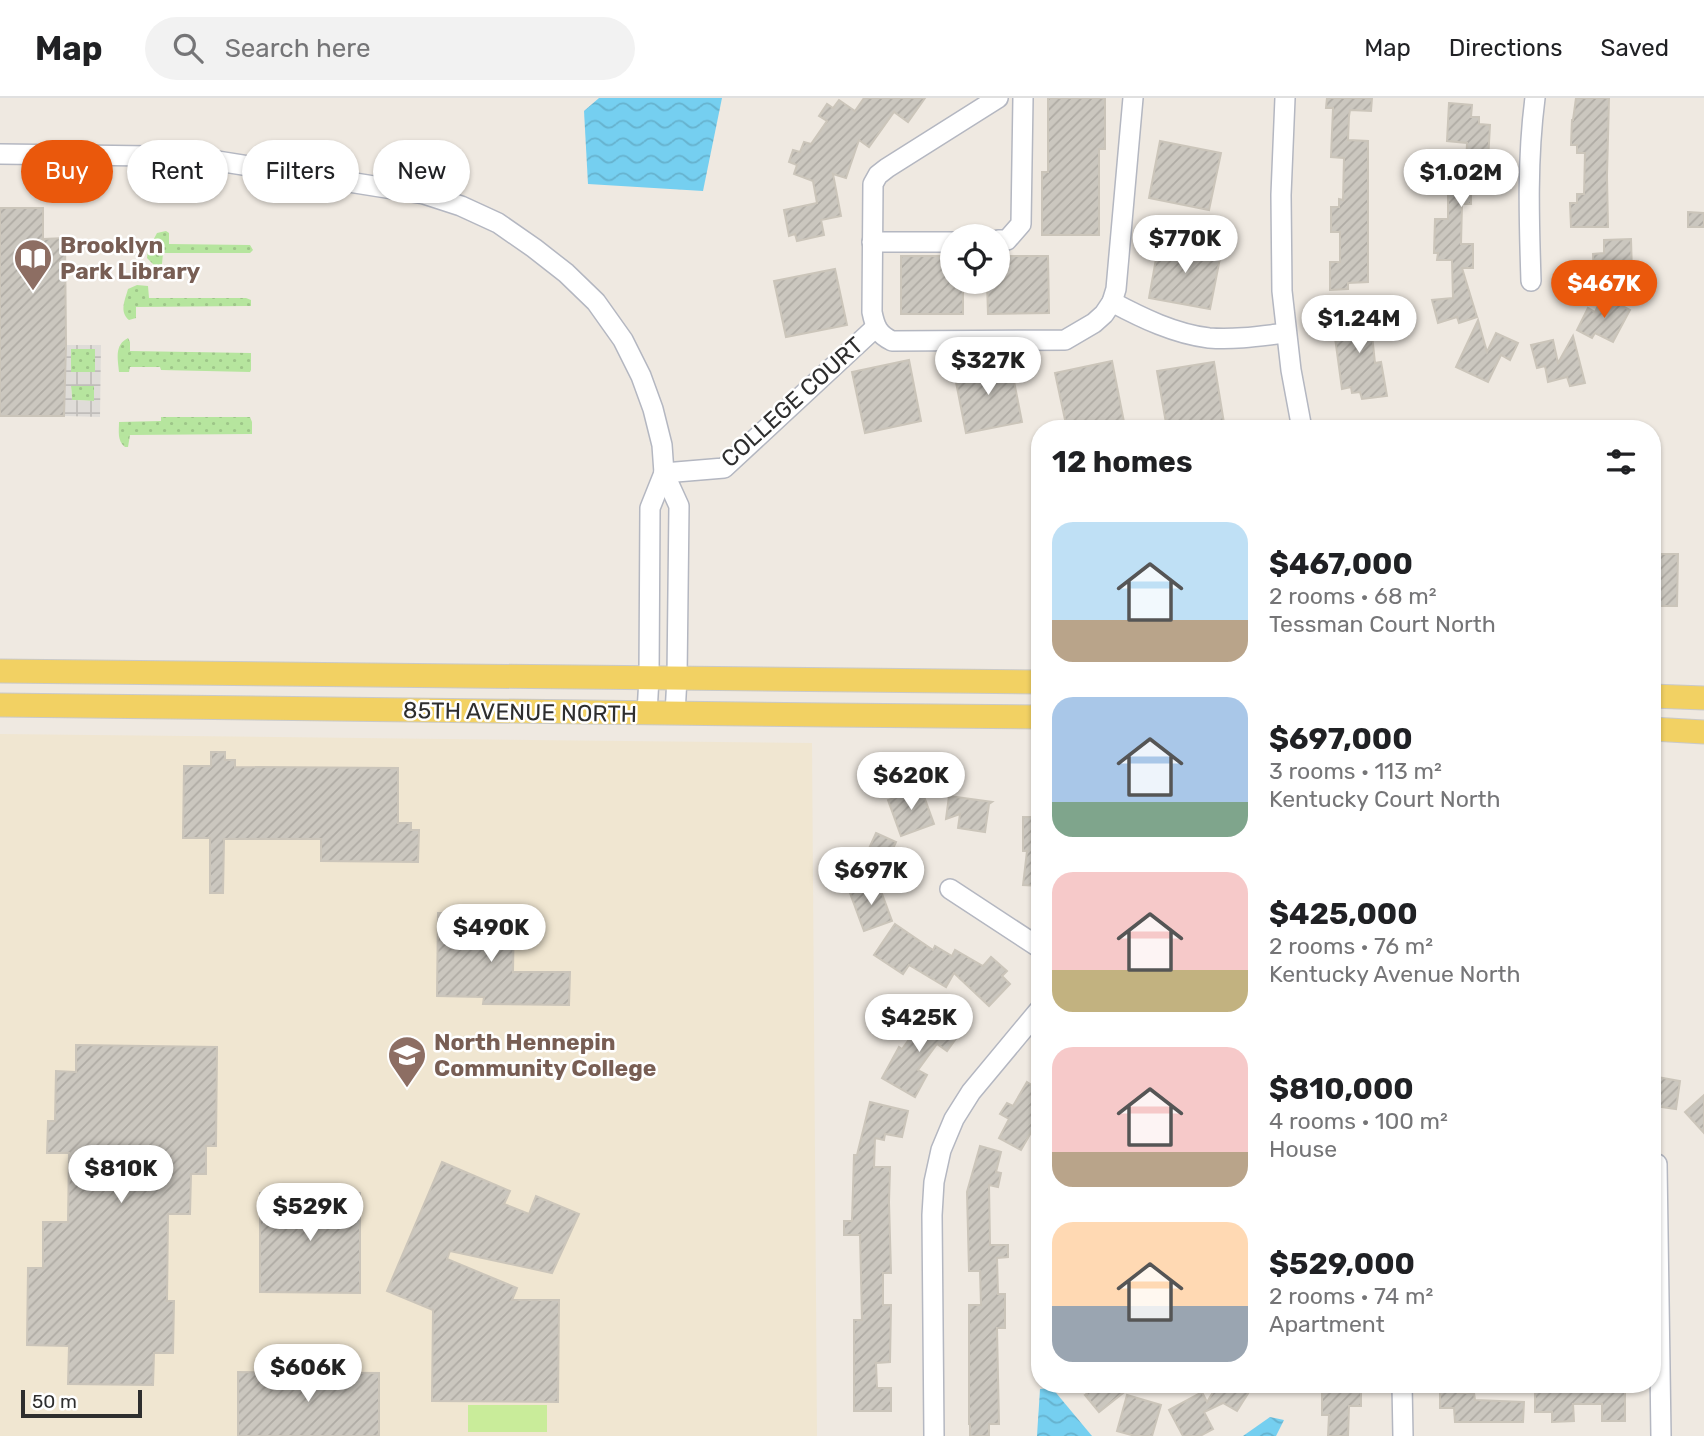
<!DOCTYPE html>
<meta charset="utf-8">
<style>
body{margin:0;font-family:Rubik,sans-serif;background:#f2f2f2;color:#202124;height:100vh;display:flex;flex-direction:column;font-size:26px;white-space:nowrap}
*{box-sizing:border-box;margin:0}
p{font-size:23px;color:#757577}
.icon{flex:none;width:38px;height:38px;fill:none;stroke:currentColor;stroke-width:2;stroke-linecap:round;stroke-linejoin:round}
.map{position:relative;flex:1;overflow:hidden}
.drawer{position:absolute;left:1031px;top:322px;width:630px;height:973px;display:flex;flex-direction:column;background:#fff;border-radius:28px;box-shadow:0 2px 5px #0004}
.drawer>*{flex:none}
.hud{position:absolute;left:21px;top:42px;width:665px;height:63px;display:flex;gap:14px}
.fabs{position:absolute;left:940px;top:126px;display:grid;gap:14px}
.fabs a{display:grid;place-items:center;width:70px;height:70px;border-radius:50%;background:#fff;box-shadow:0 2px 5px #0004;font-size:35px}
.scale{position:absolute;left:21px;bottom:18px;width:121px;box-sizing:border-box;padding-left:7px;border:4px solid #2e2e2e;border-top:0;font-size:19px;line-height:24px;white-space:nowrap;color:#2e2e2e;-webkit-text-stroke:5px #fff;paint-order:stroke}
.price{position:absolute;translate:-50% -60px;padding:0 16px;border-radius:24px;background:#fff;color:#222;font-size:23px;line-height:46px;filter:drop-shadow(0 2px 4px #0008)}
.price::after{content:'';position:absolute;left:50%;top:42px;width:21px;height:16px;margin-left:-10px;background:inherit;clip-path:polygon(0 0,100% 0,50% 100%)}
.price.on{background:#ea580c;color:#fff}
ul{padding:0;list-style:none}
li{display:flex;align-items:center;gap:21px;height:175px;padding:0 21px}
li span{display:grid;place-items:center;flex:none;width:196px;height:140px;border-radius:21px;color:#555}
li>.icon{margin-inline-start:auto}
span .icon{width:84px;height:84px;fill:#fffc;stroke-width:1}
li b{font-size:30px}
h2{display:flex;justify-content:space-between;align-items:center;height:84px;padding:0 21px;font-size:30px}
.tag{padding:0 24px;border-radius:32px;background:#fff;box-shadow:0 2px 5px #0004;font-size:24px;line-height:63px}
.tag.on{background:#ea580c;color:#fff}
header{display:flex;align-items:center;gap:42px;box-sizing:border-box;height:98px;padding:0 35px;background:#fff;border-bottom:2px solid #e0e0e0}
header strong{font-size:33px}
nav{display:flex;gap:38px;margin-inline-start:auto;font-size:24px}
.search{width:490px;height:63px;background:#f2f2f2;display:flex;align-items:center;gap:18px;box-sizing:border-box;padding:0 24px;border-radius:38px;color:#757577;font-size:26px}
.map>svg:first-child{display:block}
</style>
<header>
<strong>Map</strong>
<div class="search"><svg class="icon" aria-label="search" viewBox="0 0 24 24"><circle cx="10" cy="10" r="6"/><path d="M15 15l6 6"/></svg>Search here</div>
<nav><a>Map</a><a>Directions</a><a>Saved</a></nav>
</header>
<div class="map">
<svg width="1704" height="1338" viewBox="0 0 1704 1338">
<defs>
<pattern id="grass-dots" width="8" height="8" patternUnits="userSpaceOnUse" patternTransform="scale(1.75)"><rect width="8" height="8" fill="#b6e59e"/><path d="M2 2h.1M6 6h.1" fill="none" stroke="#9dc588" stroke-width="1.8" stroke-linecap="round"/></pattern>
<pattern id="plaza-grid" width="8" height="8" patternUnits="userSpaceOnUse" patternTransform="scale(1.75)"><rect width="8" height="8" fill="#dfdcd8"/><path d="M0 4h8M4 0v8" fill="none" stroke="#c0bdba"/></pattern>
<pattern id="water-waves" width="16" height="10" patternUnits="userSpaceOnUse" patternTransform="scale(1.75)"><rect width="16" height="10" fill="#75cff0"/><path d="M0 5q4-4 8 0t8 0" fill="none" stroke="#66b2ce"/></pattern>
<pattern id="building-hatch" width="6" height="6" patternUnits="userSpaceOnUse" patternTransform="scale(1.75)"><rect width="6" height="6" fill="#cbc7bf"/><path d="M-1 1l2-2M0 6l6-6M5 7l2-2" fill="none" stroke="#afaba4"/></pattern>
</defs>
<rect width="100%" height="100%" fill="#efe9e1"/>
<path fill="#f0e6d1" d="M0,636L812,645L817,1338H0Z"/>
<g fill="url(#grass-dots)">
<path d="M166,133L169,135V146L250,147L253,152L250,155H163L162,166L154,167L147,160L148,152L157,135Z"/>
<path d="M137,187L148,188L149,200H246L251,202V208L136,209V220L129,222C119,214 125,202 128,191Z"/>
<path d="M128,240L130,244V253L251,255V272L250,274L161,272L160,269H130L129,274H119C118,261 114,247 128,240Z"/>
<path d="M95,250V275L71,274V251Z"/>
<path d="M71,288H94V303L72,302Z"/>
<path d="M161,319H250L252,324V336L130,337L128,349H125C117,343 119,333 119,324L161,323Z"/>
</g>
<rect fill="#c9ec9a" x="468" y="1307" width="79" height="27"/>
<path fill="url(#plaza-grid)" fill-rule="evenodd" d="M66,247H101L100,319L64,318ZM71,251H95V274H71ZM71,288H94V303L72,302Z"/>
<g fill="url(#water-waves)">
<path d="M599,0H722L703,93L588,86L584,13Z"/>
<path d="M1052,1290L1092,1338H1037L1040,1291Z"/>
<path d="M1270,1319L1284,1322L1276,1338H1243Z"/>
</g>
<g fill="url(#building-hatch)" stroke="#cbc5ba" stroke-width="2">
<path d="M864,0H925L908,24L894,14L869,49L859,42L846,80L833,76L841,118L821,122L824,137L797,143L795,136L789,138L784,112L817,105L813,83L794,76L797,67L789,64L793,52L800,54L804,44L811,46L827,23L819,18L827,6L833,10L839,2L855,13Z"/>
<path d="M1048,0H1105V51H1099V137H1042V74H1048Z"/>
<path d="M1327,0H1372L1371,13L1350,12L1349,18L1348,42L1368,43V184L1348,185V191L1330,192V164H1340V134H1331V109H1339V101L1343,102L1344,60L1331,59L1333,10H1326Z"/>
<path d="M1576,0H1609L1607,78L1608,129H1571L1570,105H1577V96H1584L1585,55H1577V47H1571L1572,22H1573Z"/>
<path d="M1449,5L1472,7L1471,19H1479V26L1490,27L1488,63L1489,87H1480V94H1471V106H1462L1461,146H1473V170H1462L1477,219L1459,225L1457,219L1438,225L1432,202L1453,200L1452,162H1437L1438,155H1434L1435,121H1448V71H1466L1467,45L1447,43Z"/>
<path d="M1160,43L1221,55L1209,112L1149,100Z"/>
<path d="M0,110H43V141L65,140L66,247L64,318H0Z"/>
<path d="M1688,114L1704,115V129H1688Z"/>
<path d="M1631,141L1632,175L1611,176V182L1594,183L1593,156L1604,155V142Z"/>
<path d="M1159,144L1221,155L1210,211L1149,200Z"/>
<path d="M901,158H952V184H963V216H901Z"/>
<path d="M998,158H1048L1049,215L988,216L987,184H998Z"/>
<path d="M835,171L847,227L786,239L774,183Z"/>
<path d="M1603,198L1630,212L1613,244L1595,235L1592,240L1577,232L1588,210L1595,214Z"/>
<path d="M1369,208L1375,265L1381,264L1387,298L1362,301L1360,294L1352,295L1351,289L1342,291L1333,225L1344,224L1343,211Z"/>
<path d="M1478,222L1487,254L1496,235L1518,245L1510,262L1501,257L1488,284L1456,269Z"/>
<path d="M1573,238L1585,285L1570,288L1567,279L1548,284L1545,268L1537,270L1531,247L1553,242L1558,265Z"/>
<path d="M909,262L921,323L865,335L852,274Z"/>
<path d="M1010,263L1022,324L966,335L954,274Z"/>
<path d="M1112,263L1124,324L1091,331H1067L1055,275Z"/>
<path d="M1214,264L1224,325L1191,331H1167L1157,273Z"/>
<path d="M1652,456H1678L1677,508H1656V470H1652Z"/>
<path d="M211,654H225V662H235V669L398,670V725H411V732H419L418,764L321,763V741H224L223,795H210V740H183L184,668H211Z"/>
<path d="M921,690L934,726L901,738L888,702Z"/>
<path d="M949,698L992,704L989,706L985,734L958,730L960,716L946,721Z"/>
<path d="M1023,719H1040V788L1023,787L1027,753H1023Z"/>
<path d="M876,735L896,744L882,775L862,766Z"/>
<path d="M878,785L892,823L864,833L850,795Z"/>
<path d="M438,815L514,816L513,874H570L569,907L483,906L484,899L437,898Z"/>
<path d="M895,826L933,852L935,848L952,858L955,852L983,868L991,859L1007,873L1002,878L1010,886L989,908L954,875L946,889L909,867L903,876L874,857Z"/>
<path d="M930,913L960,935L947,953L937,946L918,972L927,977L915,999L882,980L899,949L902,951Z"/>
<path d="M76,947L217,949L216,1048H206V1076H191L190,1116H168L167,1203H174L173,1255H154L153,1287L68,1286L69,1248L27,1247L28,1170H43V1124H68L69,1055H47L48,1023H55L56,973L76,974Z"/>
<path d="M1652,978L1680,983L1676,1011L1654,1008L1656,998H1652Z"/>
<path d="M1027,984L1040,992V1019L1021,1052L999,1040L1009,1021L1000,1016L1007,1005L1013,1008Z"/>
<path d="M1704,997V1035L1685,1014Z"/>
<path d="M870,1004L908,1013L902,1039L885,1036L884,1042L875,1040L874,1069H890L889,1104L891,1175H883V1207H891L890,1264L876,1265L877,1290H891V1313H854V1222H862L860,1137H844V1123H852L854,1057H857Z"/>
<path d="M980,1048L1001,1054L996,1074L1001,1075L998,1089L989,1087L990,1147H1008V1159L997,1160L998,1196H1005V1230H997L999,1326H989V1338H970V1326H969V1207H981L980,1173H969L967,1094Z"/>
<path d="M442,1064L510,1093L504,1106L529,1116L536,1098L579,1116L552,1175L450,1153L447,1161L517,1190L512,1202H559L558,1304L432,1303L433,1212L387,1193Z"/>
<path d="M260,1095H360V1195L260,1194Z"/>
<path d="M238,1274L379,1275V1338H238Z"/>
<path d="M1080,1286H1116L1123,1295L1099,1314L1085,1297L1087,1296Z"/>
<path d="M1218,1286H1254L1237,1313L1223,1305L1204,1314L1213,1331L1200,1338H1183L1169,1312L1202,1294L1207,1304Z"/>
<path d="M1322,1286H1361V1308H1349L1348,1338H1328L1329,1317H1322Z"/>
<path d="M1583,1287H1625V1323H1602V1306H1573L1574,1323L1552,1324V1314H1535V1293L1583,1292Z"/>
<path d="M1458,1289V1295H1474L1475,1302L1524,1304L1523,1324H1455L1454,1310H1440V1290Z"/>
<path d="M1127,1297L1161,1307L1152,1338H1135L1117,1333Z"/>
</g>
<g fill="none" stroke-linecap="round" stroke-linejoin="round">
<defs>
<g id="minor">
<path d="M998,0L887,70L878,77L873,86L872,214C875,229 878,236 892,243L1065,242L1094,225L1104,216L1112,204L1116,191L1133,0"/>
<path d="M1285,0L1281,97L1282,193L1291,272L1302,331"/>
<path d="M0,56L151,58L205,61L424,96L461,108L498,125L534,150L566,175L596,204L623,242L641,278L653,311L662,347L664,375L679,408L677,580L675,616"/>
<path d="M998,142H1007L1021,126L1023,0"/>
<path d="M872,144H952"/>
<path d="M1531,183C1529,122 1527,61 1535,0"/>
<path d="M1112,204C1142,220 1175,236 1209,240C1235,242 1261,238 1286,235"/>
<path d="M664,375L724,370L876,229"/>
<path d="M647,615L649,580L650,410L664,375"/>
<path d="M950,791L1040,850"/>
<path d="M1652,1066H1657L1661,1338"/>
<path d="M1402,1286L1403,1338"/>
<path d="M934,1338L932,1117L934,1084L941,1052L954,1021L971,994L1040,911"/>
</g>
<g id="major">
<path d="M0,573L1040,584"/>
<path d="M1652,598L1704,600"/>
<path d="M0,607L831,617L1040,619"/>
<path d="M1652,631L1704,634"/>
</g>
</defs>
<use href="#minor" stroke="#b4b7c1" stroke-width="22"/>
<use href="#major" stroke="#c9c9c9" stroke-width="25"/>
<use href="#minor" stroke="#fff" stroke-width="19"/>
<use href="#major" stroke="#f2d163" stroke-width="23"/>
</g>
<defs>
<symbol id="library-pin" viewBox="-11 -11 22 30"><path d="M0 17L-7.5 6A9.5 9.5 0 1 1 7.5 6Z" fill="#8d6e63" stroke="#fff"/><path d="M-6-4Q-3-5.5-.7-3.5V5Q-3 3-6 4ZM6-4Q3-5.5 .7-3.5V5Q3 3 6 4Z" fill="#fff"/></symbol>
<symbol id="university-pin" viewBox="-11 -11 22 30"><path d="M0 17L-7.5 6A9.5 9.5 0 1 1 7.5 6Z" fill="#8d6e63" stroke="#fff"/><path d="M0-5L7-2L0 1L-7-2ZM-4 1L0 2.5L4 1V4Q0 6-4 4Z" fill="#fff"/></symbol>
</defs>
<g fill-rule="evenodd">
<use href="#library-pin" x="11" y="138" width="44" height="60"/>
<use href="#university-pin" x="385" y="935" width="44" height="60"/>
</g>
<g text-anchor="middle" stroke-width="5" stroke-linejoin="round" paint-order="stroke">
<g font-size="23" font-weight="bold" fill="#785e54" stroke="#fff" text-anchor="start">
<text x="60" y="155">Brooklyn<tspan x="60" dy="26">Park Library</tspan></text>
<text x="434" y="952">North Hennepin<tspan x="434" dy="26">Community College</tspan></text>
</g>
<g font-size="23" fill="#2e2e2e" stroke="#fff">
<text transform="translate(792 304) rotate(-42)" y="8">COLLEGE COURT</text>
<text transform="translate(520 614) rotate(1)" y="8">85TH AVENUE NORTH</text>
</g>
</g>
</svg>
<div class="fabs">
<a><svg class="icon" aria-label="locate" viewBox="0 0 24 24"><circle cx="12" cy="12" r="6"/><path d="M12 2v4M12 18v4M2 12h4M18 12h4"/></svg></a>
</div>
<div class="scale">50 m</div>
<b class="price" style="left:1461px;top:111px">$1.02M</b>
<b class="price" style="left:1185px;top:177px">$770K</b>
<b class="price on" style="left:1604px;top:222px">$467K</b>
<b class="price" style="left:1359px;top:257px">$1.24M</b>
<b class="price" style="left:988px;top:299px">$327K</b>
<b class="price" style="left:911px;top:714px">$620K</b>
<b class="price" style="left:871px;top:809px">$697K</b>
<b class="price" style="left:491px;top:866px">$490K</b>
<b class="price" style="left:919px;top:956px">$425K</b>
<b class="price" style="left:121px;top:1107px">$810K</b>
<b class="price" style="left:310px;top:1145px">$529K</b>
<b class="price" style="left:308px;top:1306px">$606K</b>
<div class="hud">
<a class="tag on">Buy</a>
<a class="tag">Rent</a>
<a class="tag">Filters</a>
<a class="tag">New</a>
</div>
<section class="drawer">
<h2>12 homes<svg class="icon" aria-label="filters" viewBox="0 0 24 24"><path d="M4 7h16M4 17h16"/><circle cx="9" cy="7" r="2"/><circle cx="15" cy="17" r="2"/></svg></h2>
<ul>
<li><span style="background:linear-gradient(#bfe0f5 70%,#b9a48a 0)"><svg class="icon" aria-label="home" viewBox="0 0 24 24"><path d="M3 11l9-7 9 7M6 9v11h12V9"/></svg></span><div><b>$467,000</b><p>2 rooms · 68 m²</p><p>Tessman Court North</p></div></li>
<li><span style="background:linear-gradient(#a9c7e8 75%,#7fa58c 0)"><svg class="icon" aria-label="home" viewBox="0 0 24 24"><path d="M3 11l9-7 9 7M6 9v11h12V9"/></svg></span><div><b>$697,000</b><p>3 rooms · 113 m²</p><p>Kentucky Court North</p></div></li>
<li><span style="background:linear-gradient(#f6c9c9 70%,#c2b280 0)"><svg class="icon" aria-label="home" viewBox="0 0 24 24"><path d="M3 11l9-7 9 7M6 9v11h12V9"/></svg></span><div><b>$425,000</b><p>2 rooms · 76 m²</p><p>Kentucky Avenue North</p></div></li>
<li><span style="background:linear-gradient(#f6c9c9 75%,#b9a48a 0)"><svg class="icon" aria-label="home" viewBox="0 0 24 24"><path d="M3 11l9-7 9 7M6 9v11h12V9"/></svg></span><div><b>$810,000</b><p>4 rooms · 100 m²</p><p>House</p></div></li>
<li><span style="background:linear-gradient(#ffd9b3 60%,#9aa5b1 0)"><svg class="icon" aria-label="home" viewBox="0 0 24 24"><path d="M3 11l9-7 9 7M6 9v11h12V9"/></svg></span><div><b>$529,000</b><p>2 rooms · 74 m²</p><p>Apartment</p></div></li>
</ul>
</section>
</div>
